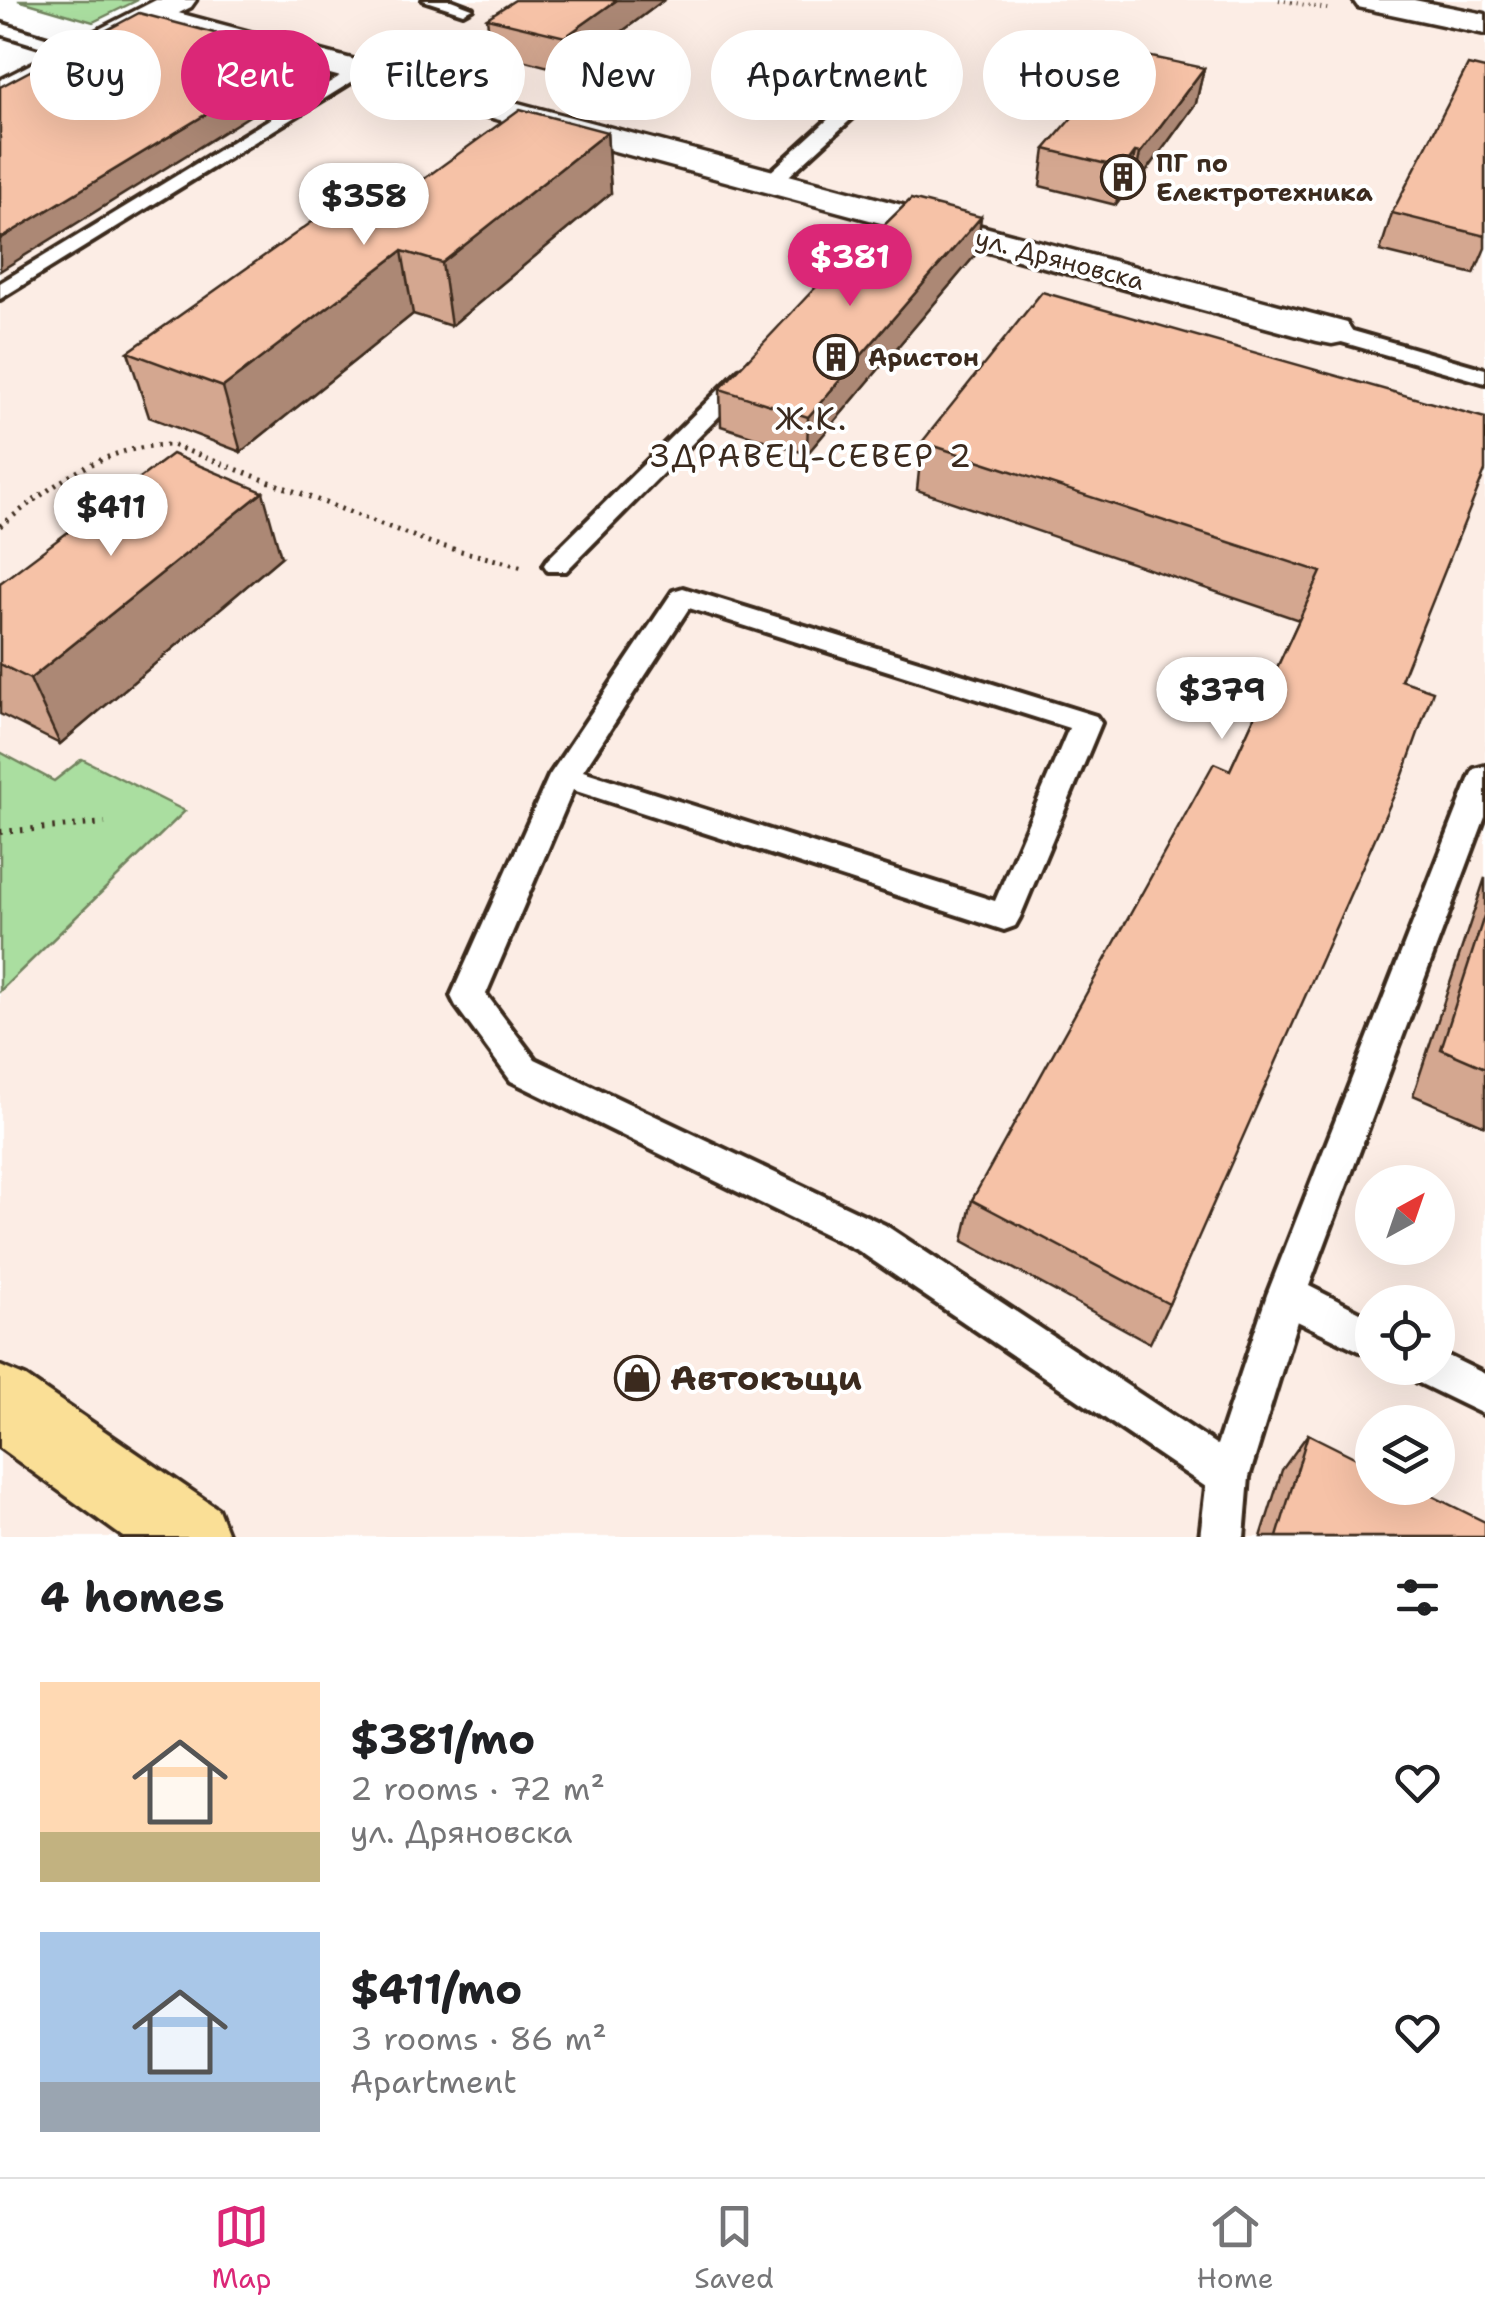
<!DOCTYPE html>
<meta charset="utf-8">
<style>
body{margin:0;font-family:"Shantell Sans",sans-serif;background:#f2f2f2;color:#202124;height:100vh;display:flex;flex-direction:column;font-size:38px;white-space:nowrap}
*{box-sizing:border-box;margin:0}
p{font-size:32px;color:#757577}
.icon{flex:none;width:55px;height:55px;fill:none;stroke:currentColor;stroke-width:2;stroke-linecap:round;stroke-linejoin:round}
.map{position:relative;height:1537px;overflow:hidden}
.sheet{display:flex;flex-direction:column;background:#fff;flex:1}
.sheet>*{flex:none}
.top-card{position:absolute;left:30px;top:30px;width:1425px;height:90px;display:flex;gap:20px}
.needle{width:65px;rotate:40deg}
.controls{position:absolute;left:1355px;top:1165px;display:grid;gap:20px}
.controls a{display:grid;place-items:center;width:100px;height:100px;border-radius:50%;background:#fff;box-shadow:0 10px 40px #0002;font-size:50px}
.price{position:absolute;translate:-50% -85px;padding:0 22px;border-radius:35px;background:#fff;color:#222;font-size:32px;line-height:65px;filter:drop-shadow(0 2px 5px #0008)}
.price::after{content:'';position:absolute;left:50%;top:60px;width:30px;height:22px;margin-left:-15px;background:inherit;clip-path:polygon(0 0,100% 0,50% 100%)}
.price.on{background:#db2777;color:#fff}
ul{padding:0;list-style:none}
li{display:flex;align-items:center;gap:30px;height:250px;padding:0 40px}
li span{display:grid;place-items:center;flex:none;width:280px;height:200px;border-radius:0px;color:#555}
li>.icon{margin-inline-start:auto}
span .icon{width:120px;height:120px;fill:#fffc;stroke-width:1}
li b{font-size:42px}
h2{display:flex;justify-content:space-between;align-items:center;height:120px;padding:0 40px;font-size:42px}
.pill{padding:0 35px;border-radius:45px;background:#fff;box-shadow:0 10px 40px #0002;font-size:35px;line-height:90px}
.pill.on{background:#db2777;color:#fff}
.menu{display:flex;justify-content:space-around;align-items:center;height:140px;border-top:2px solid #e0e0e0;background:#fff;font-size:28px;color:#757577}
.menu a{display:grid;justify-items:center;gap:5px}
.menu .on{color:#db2777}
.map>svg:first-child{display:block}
</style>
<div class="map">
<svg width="1485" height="1537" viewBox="0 0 1485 1537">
<rect width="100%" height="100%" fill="#fff"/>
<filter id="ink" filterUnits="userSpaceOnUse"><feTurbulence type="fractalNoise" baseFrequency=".01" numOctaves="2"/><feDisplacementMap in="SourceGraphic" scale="20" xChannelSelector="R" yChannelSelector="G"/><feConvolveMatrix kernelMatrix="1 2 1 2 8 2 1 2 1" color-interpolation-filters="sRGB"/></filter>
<g filter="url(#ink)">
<path fill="#fcede5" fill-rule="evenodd" d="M163,0H1485V1537H4L0,1534V991L184,811L54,782L0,752V84ZM1372,1182H1438V1248H1372ZM1372,1302H1438V1368H1372ZM1372,1422H1438V1488H1372Z"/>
<g fill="#aadea0" stroke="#72845f" stroke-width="2.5">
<path d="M18,0H138L93,22Z"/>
<path d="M0,752L54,781L82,759L185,811L0,991Z"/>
</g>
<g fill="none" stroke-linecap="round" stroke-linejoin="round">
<defs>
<g id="service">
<path d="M423,0H451L472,8L463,13Z"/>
<path d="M0,23L84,49L87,53L78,58L0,34Z"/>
<path d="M355,67L361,68V76L0,299V283Z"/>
<path d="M876,80L885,86L883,90L779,185H765V177L869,82Z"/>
<path d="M1332,325L1485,369V383L1324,337L1321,332L1324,327Z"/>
<path d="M747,368L759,375L755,380L566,571H548L544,565L548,559L739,370Z"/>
<path d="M683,588L1096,716L1101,723L1020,917L1015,926L1004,930L573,790L486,994L535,1059L885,1225L1217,1445L1267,1295L1470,777L1474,769L1485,766V817L1309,1286L1372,1318V1357L1297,1321L1249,1477L1244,1537H1200L1206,1487L859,1251L511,1081L456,1006L451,996L549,776L673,591ZM689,608L1069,728L995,901L583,771Z"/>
<path d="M1438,1351L1485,1374V1415L1417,1382L1411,1368H1438Z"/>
</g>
<path id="minor" d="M167,10L1347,323L1353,332L1347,341L1332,344L1317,341L156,27L151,20L156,13Z"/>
<g id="tertiary">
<path d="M156,0H196L191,7L0,103V80Z"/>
<path d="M1353,0H1414L1485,14V34L1358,7Z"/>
</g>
<path id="primary" d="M0,1366L26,1377L218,1509L229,1537H123L0,1448Z"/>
</defs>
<use href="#service" stroke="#3b2a1e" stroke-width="8"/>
<use href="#minor" stroke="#3b2a1e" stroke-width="7"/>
<use href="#tertiary" stroke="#3b2a1e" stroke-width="7"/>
<use href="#primary" stroke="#3b2a1e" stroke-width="7"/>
<path stroke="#3b2a1e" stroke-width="4" stroke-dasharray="1 5" stroke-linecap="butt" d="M1279,0L1332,10"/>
<path stroke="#3b2a1e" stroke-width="5" stroke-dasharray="2.5 6" stroke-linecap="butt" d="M0,526C54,485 102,445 172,445L434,544L523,567"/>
<path stroke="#3b2a1e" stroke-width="6" stroke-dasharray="2.5 8" stroke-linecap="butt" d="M0,832L105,823"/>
<use href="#service" fill="#fff" fill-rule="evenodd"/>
<use href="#minor" fill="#fff" fill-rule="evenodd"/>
<use href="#tertiary" fill="#fff" fill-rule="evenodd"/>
<use href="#primary" fill="#fadf96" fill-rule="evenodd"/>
</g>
<g fill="#d4a790" stroke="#3b2a1e" stroke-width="2.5">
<path d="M664,0L568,72L491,52L487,18Z"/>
<path d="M1204,68L1196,103L1133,190L1128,189L1116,205L1040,186L1045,149Z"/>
<path d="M1485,69V248L1474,274L1380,251L1392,213Z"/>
<path d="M607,132L611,193L451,326L413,314L241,452L149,417L128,352L373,216Z"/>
<path d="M977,253L807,454L721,426L720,389Z"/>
<path d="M1485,418L1401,680L1169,1304L1150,1343L963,1241L972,1200L1230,770L1299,620L917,490L922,442Z"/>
<path d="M281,557L60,744L0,714V583Z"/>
<path d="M1485,878V1126L1413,1095Z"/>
<path d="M1308,1434L1485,1537H1261L1282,1470Z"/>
</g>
<g fill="#ac8875" stroke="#3b2a1e" stroke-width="2.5">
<path d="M617,0H664L568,72L565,37Z"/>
<path d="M237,39L243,63L211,82L205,58Z"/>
<path d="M1204,68L1196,103L1133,190L1140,153Z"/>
<path d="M269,76L275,100L0,271V239Z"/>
<path d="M607,132L611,193L451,326L442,263Z"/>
<path d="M1135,152L1128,189L1116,205L1123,168Z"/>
<path d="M981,217L977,253L807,454L808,417Z"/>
<path d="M402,251L413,314L241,452L223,387Z"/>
<path d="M263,492L281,557L60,744L30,679Z"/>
</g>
<g fill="#f6c2a7" stroke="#3b2a1e" stroke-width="2.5">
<path d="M515,0H617L565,37L487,18Z"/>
<path d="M139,13L237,39L205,58L269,76L0,239V87Z"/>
<path d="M1128,52L1204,68L1140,153L1135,152L1123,168L1045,149Z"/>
<path d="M1468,65L1485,69V236L1392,213Z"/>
<path d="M520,109L607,132L442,263L402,251L223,387L128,352L336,205L373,216Z"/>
<path d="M911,199L981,217L808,417L720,389L814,289L873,231L877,232Z"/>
<path d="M1042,292L1485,418V471L1401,680L1433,691L1403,775L1169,1304L972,1200L1214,763L1230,770L1321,572L922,442Z"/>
<path d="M172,454L263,492L30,679L0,664V583Z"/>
<path d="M1485,913V1068L1441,1049Z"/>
<path d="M1308,1434L1372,1466V1488H1416L1485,1522V1537H1277Z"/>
</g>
</g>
<defs>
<symbol id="building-ring" viewBox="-11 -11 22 22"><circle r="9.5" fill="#fff" stroke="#3b2a1e" stroke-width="1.5"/><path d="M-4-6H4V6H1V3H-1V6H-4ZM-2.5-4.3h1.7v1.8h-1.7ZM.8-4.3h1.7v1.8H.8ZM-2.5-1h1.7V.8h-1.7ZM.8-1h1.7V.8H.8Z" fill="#3b2a1e"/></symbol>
<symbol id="shop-ring" viewBox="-11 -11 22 22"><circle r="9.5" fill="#fff" stroke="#3b2a1e" stroke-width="1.5"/><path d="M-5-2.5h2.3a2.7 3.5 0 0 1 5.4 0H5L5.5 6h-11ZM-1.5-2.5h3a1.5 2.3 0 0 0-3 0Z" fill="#3b2a1e"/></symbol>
</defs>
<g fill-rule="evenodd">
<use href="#building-ring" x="1098" y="152" width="50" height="50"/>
<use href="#building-ring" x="811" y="332" width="50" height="50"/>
<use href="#shop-ring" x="612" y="1353" width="50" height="50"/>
</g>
<g text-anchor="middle" stroke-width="8" stroke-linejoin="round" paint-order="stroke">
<g font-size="25" font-weight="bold" fill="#3b2a1e" stroke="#fff" text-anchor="start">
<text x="1156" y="172">ПГ по<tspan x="1156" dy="29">Електротехника</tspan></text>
<text x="868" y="366">Аристон</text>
</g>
<g font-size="25" fill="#3b2a1e" stroke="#fff">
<text transform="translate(1060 259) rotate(15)" y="9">ул. Дряновска</text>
</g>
<g font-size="32" letter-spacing="2.5" fill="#3b2a1e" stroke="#fff">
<text x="812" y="430">Ж.К.<tspan x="812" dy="37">ЗДРАВЕЦ-СЕВЕР 2</tspan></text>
</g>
<g font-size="35" font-weight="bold" fill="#3b2a1e" stroke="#fff" text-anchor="start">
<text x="670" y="1390">Автокъщи</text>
</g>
</g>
</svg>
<div class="controls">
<a><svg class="needle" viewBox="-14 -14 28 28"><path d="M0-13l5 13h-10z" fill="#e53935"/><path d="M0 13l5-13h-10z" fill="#757577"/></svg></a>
<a><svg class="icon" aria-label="locate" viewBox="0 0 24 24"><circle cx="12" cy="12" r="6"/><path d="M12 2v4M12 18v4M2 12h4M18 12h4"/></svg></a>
<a><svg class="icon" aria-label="layers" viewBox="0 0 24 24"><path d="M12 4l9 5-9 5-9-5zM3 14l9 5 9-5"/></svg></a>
</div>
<b class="price" style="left:364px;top:248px">$358</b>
<b class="price on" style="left:850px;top:309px">$381</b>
<b class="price" style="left:111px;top:559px">$411</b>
<b class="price" style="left:1222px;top:742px">$379</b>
<div class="top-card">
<a class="pill">Buy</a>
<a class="pill on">Rent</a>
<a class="pill">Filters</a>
<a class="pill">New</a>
<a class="pill">Apartment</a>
<a class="pill">House</a>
</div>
</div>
<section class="sheet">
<h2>4 homes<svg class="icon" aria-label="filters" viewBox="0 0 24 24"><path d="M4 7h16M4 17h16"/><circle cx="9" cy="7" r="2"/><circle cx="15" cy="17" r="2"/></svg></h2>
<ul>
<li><span style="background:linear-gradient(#ffd9b3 75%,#c2b280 0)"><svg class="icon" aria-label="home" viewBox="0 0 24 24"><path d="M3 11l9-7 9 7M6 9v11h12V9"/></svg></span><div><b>$381/mo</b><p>2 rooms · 72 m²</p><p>ул. Дряновска</p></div><svg class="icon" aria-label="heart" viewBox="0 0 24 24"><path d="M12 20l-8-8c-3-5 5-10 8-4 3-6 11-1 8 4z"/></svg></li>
<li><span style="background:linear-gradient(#a9c7e8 75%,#9aa5b1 0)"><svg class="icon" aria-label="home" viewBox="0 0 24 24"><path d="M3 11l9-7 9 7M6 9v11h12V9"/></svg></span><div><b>$411/mo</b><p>3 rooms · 86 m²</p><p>Apartment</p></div><svg class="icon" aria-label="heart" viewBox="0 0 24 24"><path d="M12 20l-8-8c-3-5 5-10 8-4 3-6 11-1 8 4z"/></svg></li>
</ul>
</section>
<nav class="menu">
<a class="on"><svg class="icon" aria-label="map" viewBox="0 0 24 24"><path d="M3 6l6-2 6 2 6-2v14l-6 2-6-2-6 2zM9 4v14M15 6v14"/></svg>Map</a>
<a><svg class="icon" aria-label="saved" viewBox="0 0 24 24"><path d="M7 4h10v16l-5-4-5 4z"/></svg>Saved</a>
<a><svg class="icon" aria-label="home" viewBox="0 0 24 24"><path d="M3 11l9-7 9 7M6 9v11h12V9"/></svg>Home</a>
</nav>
